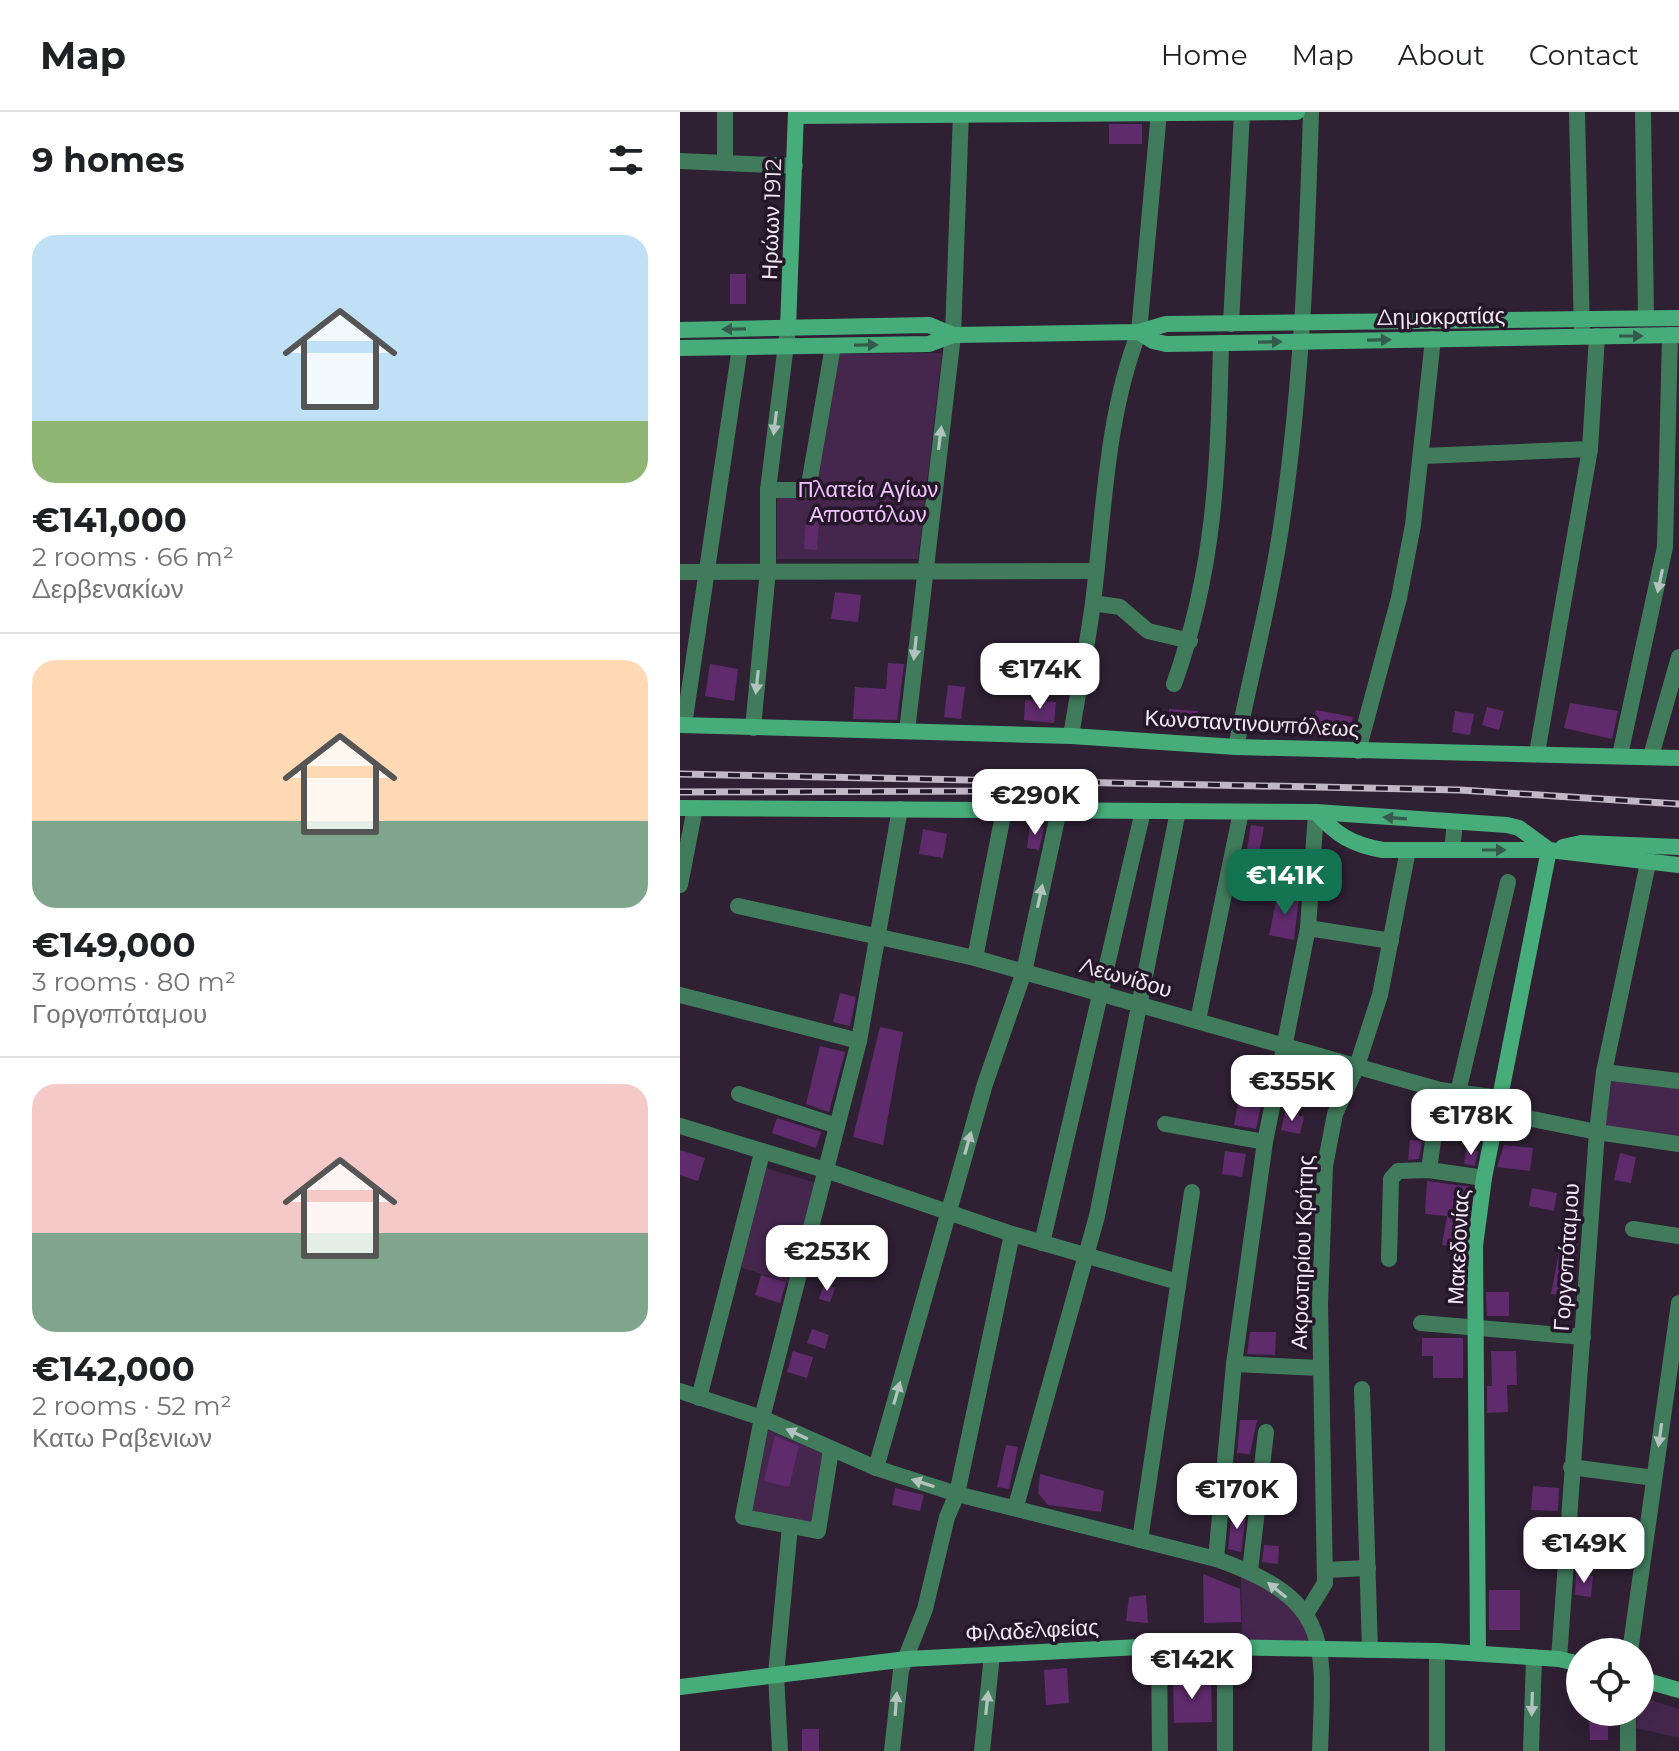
<!DOCTYPE html>
<meta charset="utf-8">
<style>
body{margin:0;font-family:Montserrat,sans-serif;background:#f6f6f6;color:#202124;height:100vh;display:flex;flex-direction:column;font-size:30px;white-space:nowrap}
*{box-sizing:border-box;margin:0}
p{font-size:26px;color:#757577}
.icon{flex:none;width:44px;height:44px;fill:none;stroke:currentColor;stroke-width:2;stroke-linecap:round;stroke-linejoin:round}
.map{position:relative;flex:1;overflow:hidden}
.side{display:flex;flex-direction:column;background:#fff;width:680px}
.side>*{flex:none}
.fabs{position:absolute;left:886px;top:1526px;display:grid;gap:16px}
.fabs a{display:grid;place-items:center;width:88px;height:88px;border-radius:50%;background:#fff;box-shadow:0 8px 32px #0002;font-size:40px}
.price{position:absolute;translate:-50% -68px;padding:0 18px;border-radius:16px;background:#fff;color:#222;font-size:26px;line-height:52px;filter:drop-shadow(0 2px 4px #0008)}
.price::after{content:'';position:absolute;left:50%;top:48px;width:24px;height:18px;margin-left:-12px;background:inherit;clip-path:polygon(0 0,100% 0,50% 100%)}
.price.current{background:#137452;color:#fff}
ul{padding:0;list-style:none}
li{display:grid;align-content:center;gap:16px;height:424px;padding:0 32px}
li+li{border-top:2px solid #e0e0e0}
li span{display:grid;place-items:center;height:248px;border-radius:24px;color:#555}
li>.icon{margin-inline-start:auto}
span .icon{width:144px;height:144px;fill:#fffc;stroke-width:1}
li b{font-size:34px}
h2{display:flex;justify-content:space-between;align-items:center;height:96px;padding:0 32px;font-size:34px}
header{display:flex;align-items:center;gap:48px;box-sizing:border-box;height:112px;padding:0 40px;background:#fff;border-bottom:2px solid #e0e0e0}
header strong{font-size:38px}
nav{display:flex;gap:44px;margin-inline-start:auto;font-size:28px}
main{display:flex;flex:1;min-height:0}
.map>svg:first-child{display:block}
</style>
<header>
<strong>Map</strong>
<nav><a>Home</a><a>Map</a><a>About</a><a>Contact</a></nav>
</header>
<main>
<section class="side">
<h2>9 homes<svg class="icon" aria-label="filters" viewBox="0 0 24 24"><path d="M4 7h16M4 17h16"/><circle cx="9" cy="7" r="2"/><circle cx="15" cy="17" r="2"/></svg></h2>
<ul>
<li><span style="background:linear-gradient(#bfe0f5 75%,#8fb573 0)"><svg class="icon" aria-label="home" viewBox="0 0 24 24"><path d="M3 11l9-7 9 7M6 9v11h12V9"/></svg></span><div><b>€141,000</b><p>2 rooms · 66 m²</p><p>Δερβενακίων</p></div></li>
<li><span style="background:linear-gradient(#ffd9b3 65%,#7fa58c 0)"><svg class="icon" aria-label="home" viewBox="0 0 24 24"><path d="M3 11l9-7 9 7M6 9v11h12V9"/></svg></span><div><b>€149,000</b><p>3 rooms · 80 m²</p><p>Γοργοπόταμου</p></div></li>
<li><span style="background:linear-gradient(#f6c9c9 60%,#7fa58c 0)"><svg class="icon" aria-label="home" viewBox="0 0 24 24"><path d="M3 11l9-7 9 7M6 9v11h12V9"/></svg></span><div><b>€142,000</b><p>2 rooms · 52 m²</p><p>Κατω Ραβενιων</p></div></li>
</ul>
</section>
<div class="map">
<svg width="999" height="1639" viewBox="0 0 999 1639">
<rect width="100%" height="100%" fill="#2f2033"/>
<g fill="#45274e">
<path d="M262,241L238,447H97V384L132,387L158,242Z"/>
<path d="M930,966L999,976V1026L924,1015Z"/>
<path d="M86,1056L139,1072L112,1172L60,1155Z"/>
<path d="M77,1314L145,1342L134,1410L61,1398Z"/>
<path d="M561,1462C596,1480 619,1495 635,1532L562,1530Z"/>
<path d="M961,1585L999,1597V1626L956,1616Z"/>
</g>
<g fill="#5f2b6d">
<rect x="429" y="12" width="33" height="20"/>
<rect x="50" y="162" width="16" height="30"/>
<path d="M126,407L139,408L137,438L124,437Z"/>
<path d="M155,480L181,483L178,510L151,507Z"/>
<path d="M208,551L224,552L217,608L173,607L175,575L206,577Z"/>
<path d="M30,552L58,557L54,589L25,584Z"/>
<path d="M268,573L285,575L281,607L264,605Z"/>
<path d="M345,588L376,590L374,611L344,608Z"/>
<path d="M890,591L938,599L932,627L884,616Z"/>
<path d="M807,595L824,599L819,618L802,613Z"/>
<path d="M489,597L518,599L517,618L488,615Z"/>
<path d="M636,598L673,605L669,627L631,623Z"/>
<path d="M775,599L794,602L790,623L772,620Z"/>
<path d="M350,713L364,716L359,738L347,736Z"/>
<path d="M571,713L584,715L577,752L565,749Z"/>
<path d="M243,717L267,722L263,746L239,742Z"/>
<path d="M598,781L619,785L614,828L589,823Z"/>
<path d="M160,881L176,885L170,914L153,910Z"/>
<path d="M200,915L223,920L203,1033L173,1025Z"/>
<path d="M140,934L165,940L149,1000L126,992Z"/>
<path d="M613,948L632,953L629,970L609,966Z"/>
<path d="M565,956L588,961L576,1017L554,1013Z"/>
<circle cx="798" cy="1005" r="9"/>
<path d="M605,1000L624,1005L620,1022L601,1018Z"/>
<path d="M97,1006L141,1020L136,1036L92,1021Z"/>
<path d="M730,1028L742,1029L739,1047L728,1048Z"/>
<path d="M824,1033L853,1036L850,1059L817,1055Z"/>
<path d="M786,1037L798,1039L795,1054L784,1052Z"/>
<path d="M0,1038L25,1046L18,1069L0,1063Z"/>
<path d="M545,1039L566,1042L562,1065L542,1062Z"/>
<path d="M940,1041L956,1045L951,1071L934,1068Z"/>
<path d="M747,1069L792,1075L784,1136L762,1133L767,1104L745,1102Z"/>
<path d="M852,1076L877,1081L874,1099L849,1094Z"/>
<path d="M881,1130L898,1132L891,1184L871,1182Z"/>
<path d="M81,1163L106,1170L100,1191L75,1183Z"/>
<path d="M144,1172L155,1176L150,1190L139,1187Z"/>
<path d="M806,1180H829V1204H807Z"/>
<path d="M132,1217L149,1223L145,1237L127,1231Z"/>
<path d="M570,1220H596L595,1243L567,1242Z"/>
<path d="M742,1226H783V1266H753V1244H742Z"/>
<path d="M113,1239L133,1245L127,1266L107,1260Z"/>
<path d="M811,1239H836L837,1273H827L828,1300L807,1301V1274H812Z"/>
<path d="M560,1308H577L570,1342L557,1341Z"/>
<path d="M95,1324L119,1334L109,1375L84,1369Z"/>
<path d="M326,1333L338,1335L329,1377L317,1375Z"/>
<path d="M504,1357L527,1359L524,1384L502,1381Z"/>
<path d="M360,1362L424,1379L421,1400L368,1393L358,1381Z"/>
<path d="M853,1374L879,1376L878,1399L851,1398Z"/>
<path d="M215,1376L244,1383L240,1399L212,1393Z"/>
<path d="M552,1399L566,1402L561,1440L548,1437Z"/>
<path d="M584,1433L599,1434L598,1452L582,1450Z"/>
<path d="M523,1462L560,1477L561,1510L524,1511Z"/>
<path d="M896,1462L913,1464L911,1485L895,1483Z"/>
<rect x="809" y="1478" width="31" height="40"/>
<path d="M466,1483L468,1511L446,1509L449,1485Z"/>
<path d="M387,1556L389,1591L366,1593L364,1558Z"/>
<path d="M493,1568H531L532,1610L494,1611Z"/>
<path d="M909,1600H928V1628H910Z"/>
<rect x="122" y="1617" width="17" height="22"/>
</g>
<g fill="none" stroke-linecap="round" stroke-linejoin="round">
<g stroke="#407c5c" stroke-width="16">
<path d="M897,0L902,224"/>
<path d="M963,0L966,206"/>
<path d="M0,49L115,54"/>
<path d="M45,50V0"/>
<path d="M551,212L562,0"/>
<path d="M743,344L910,337"/>
<path d="M88,378H128L153,234"/>
<path d="M0,460L415,459"/>
<path d="M413,491L440,495L468,519L510,529"/>
<path d="M494,572C536,455 538,353 541,231"/>
<path d="M4,613L60,235"/>
<path d="M73,616L88,458V378L108,216"/>
<path d="M227,619L273,223L281,0"/>
<path d="M391,624C398,580 407,535 413,491C424,401 426,304 459,220L479,0"/>
<path d="M556,635C572,558 592,480 603,402C622,269 627,134 631,0"/>
<path d="M678,639L719,486L733,413L753,227"/>
<path d="M857,641L910,337L917,224"/>
<path d="M940,643L985,435L990,223"/>
<path d="M971,644L999,545"/>
<path d="M772,738L775,710"/>
<path d="M0,773L15,696"/>
<path d="M58,794L295,846L760,978L820,986"/>
<path d="M628,816L711,829"/>
<path d="M295,846L324,698"/>
<path d="M0,883L179,929"/>
<path d="M518,908L561,700"/>
<path d="M924,960L999,969"/>
<path d="M778,980L828,770"/>
<path d="M59,982L157,1014"/>
<path d="M817,1000L917,1020L999,1032"/>
<path d="M485,1012L585,1030"/>
<path d="M0,1014L148,1059L332,1122L498,1170"/>
<path d="M749,1058L760,978"/>
<path d="M953,1117L999,1124"/>
<path d="M362,1131L463,699"/>
<path d="M709,1147L711,1067L718,1059L749,1058L804,1066"/>
<path d="M741,1211L903,1225"/>
<path d="M554,1252L640,1256"/>
<path d="M682,1277L690,1538"/>
<path d="M0,1279L82,1306L196,1356L277,1382L536,1447C653,1488 644,1530 640,1639"/>
<path d="M19,1286L82,1041"/>
<path d="M151,1338L138,1419L63,1405L82,1306L179,929L220,697"/>
<path d="M891,1355L974,1366"/>
<path d="M196,1356L305,972L344,860L379,698"/>
<path d="M336,1394L417,1104L498,699"/>
<path d="M460,1428L512,1080"/>
<path d="M536,1447L554,1252L585,1030L628,816L636,700"/>
<path d="M645,1458L688,1456"/>
<path d="M570,1459L586,1320"/>
<path d="M626,1502L645,1471L640,1192L645,1054L655,1002L677,954L700,883L728,738"/>
<path d="M479,1534L480,1639"/>
<path d="M757,1539V1639"/>
<path d="M950,1540L999,1191"/>
<path d="M879,1547L917,1020L924,960L968,751"/>
<path d="M948,1600V1639"/>
<path d="M100,1639L96,1562L110,1414"/>
<path d="M212,1639L221,1558L245,1497L267,1405L277,1382L332,1122"/>
<path d="M302,1639L312,1543"/>
<path d="M545,1639V1535"/>
<path d="M851,1639L854,1545"/>
</g>
<g stroke="#46ad7a" stroke-width="16">
<path d="M116,4L617,0"/>
<path d="M108,216L116,0"/>
<path d="M0,218L249,213L273,223"/>
<path d="M459,220L473,229L486,232L999,223"/>
<path d="M0,236L249,232L273,223L459,220L486,212L999,206"/>
<path d="M0,613L391,624L556,635L999,646"/>
<path d="M0,696L636,700L827,713L839,716L869,738"/>
<path d="M636,700C656,723 673,733 703,738H869L999,753"/>
<path d="M883,735L901,731L999,735"/>
<path d="M798,1541L795,1134L804,1066L869,738"/>
<path d="M960,1567L999,1578"/>
<path d="M0,1575L227,1547L479,1534L757,1539L879,1547L900,1552"/>
</g>
<defs>
<g id="rail">
<path d="M0,662L780,678L999,692"/>
<path d="M0,680L324,679"/>
</g>
</defs>
<use href="#rail" stroke="#c2b7c6" stroke-width="7"/>
<use href="#rail" stroke="#251629" stroke-width="4" stroke-dasharray="12" stroke-linecap="butt"/>
</g>
<defs><path id="oneway-solid" d="M-6-.8H1V-3.2L6.5 0L1 3.2V.8H-6Z" transform="scale(2)"/></defs>
<g fill="#345a4d">
<use href="#oneway-solid" transform="translate(54 217) rotate(179)"/>
<use href="#oneway-solid" transform="translate(951 224)"/>
<use href="#oneway-solid" transform="translate(699 228) rotate(-1)"/>
<use href="#oneway-solid" transform="translate(590 230) rotate(-1)"/>
<use href="#oneway-solid" transform="translate(186 233) rotate(-1)"/>
<use href="#oneway-solid" transform="translate(715 706) rotate(-176)"/>
<use href="#oneway-solid" transform="translate(814 738)"/>
</g>
<g fill="#b4c3c0">
<use href="#oneway-solid" transform="translate(95 311) rotate(97)"/>
<use href="#oneway-solid" transform="translate(260 326) rotate(-83)"/>
<use href="#oneway-solid" transform="translate(980 469) rotate(102)"/>
<use href="#oneway-solid" transform="translate(235 536) rotate(96)"/>
<use href="#oneway-solid" transform="translate(77 570) rotate(96)"/>
<use href="#oneway-solid" transform="translate(360 784) rotate(-78)"/>
<use href="#oneway-solid" transform="translate(288 1031) rotate(-74)"/>
<use href="#oneway-solid" transform="translate(217 1281) rotate(-74)"/>
<use href="#oneway-solid" transform="translate(117 1322) rotate(-155)"/>
<use href="#oneway-solid" transform="translate(980 1323) rotate(98)"/>
<use href="#oneway-solid" transform="translate(243 1371) rotate(-162)"/>
<use href="#oneway-solid" transform="translate(597 1478) rotate(-141)"/>
<use href="#oneway-solid" transform="translate(307 1591) rotate(-84)"/>
<use href="#oneway-solid" transform="translate(216 1592) rotate(-86)"/>
<use href="#oneway-solid" transform="translate(852 1592) rotate(92)"/>
</g>
<g text-anchor="middle" stroke-width="7" stroke-linejoin="round" paint-order="stroke">
<g font-size="22" fill="#f3e9f6" stroke="#251629">
<text transform="translate(91 107) rotate(-88)" y="8">Ηρώων 1912</text>
<text transform="translate(761 204) rotate(-1)" y="8">Δημοκρατίας</text>
<text transform="translate(572 611) rotate(3)" y="8">Κωνσταντινουπόλεως</text>
<text transform="translate(446 865) rotate(16)" y="8">Λεωνίδου</text>
<text transform="translate(778 1135) rotate(-87)" y="8">Μακεδονίας</text>
<text transform="translate(622 1140) rotate(-88)" y="8">Ακρωτηρίου Κρήτης</text>
<text transform="translate(886 1145) rotate(-86)" y="8">Γοργοπόταμου</text>
<text transform="translate(352 1518) rotate(-3)" y="8">Φιλαδελφείας</text>
</g>
<g font-size="22" fill="#f1c5ff" stroke="#251629">
<text x="188" y="385">Πλατεία Αγίων<tspan x="188" dy="25">Αποστόλων</tspan></text>
</g>
</g>
</svg>
<div class="fabs">
<a><svg class="icon" aria-label="locate" viewBox="0 0 24 24"><circle cx="12" cy="12" r="6"/><path d="M12 2v4M12 18v4M2 12h4M18 12h4"/></svg></a>
</div>
<b class="price" style="left:360px;top:599px">€174K</b>
<b class="price" style="left:355px;top:725px">€290K</b>
<b class="price current" style="left:605px;top:805px">€141K</b>
<b class="price" style="left:612px;top:1011px">€355K</b>
<b class="price" style="left:791px;top:1045px">€178K</b>
<b class="price" style="left:147px;top:1181px">€253K</b>
<b class="price" style="left:557px;top:1419px">€170K</b>
<b class="price" style="left:904px;top:1473px">€149K</b>
<b class="price" style="left:512px;top:1589px">€142K</b>
</div>
</main>
